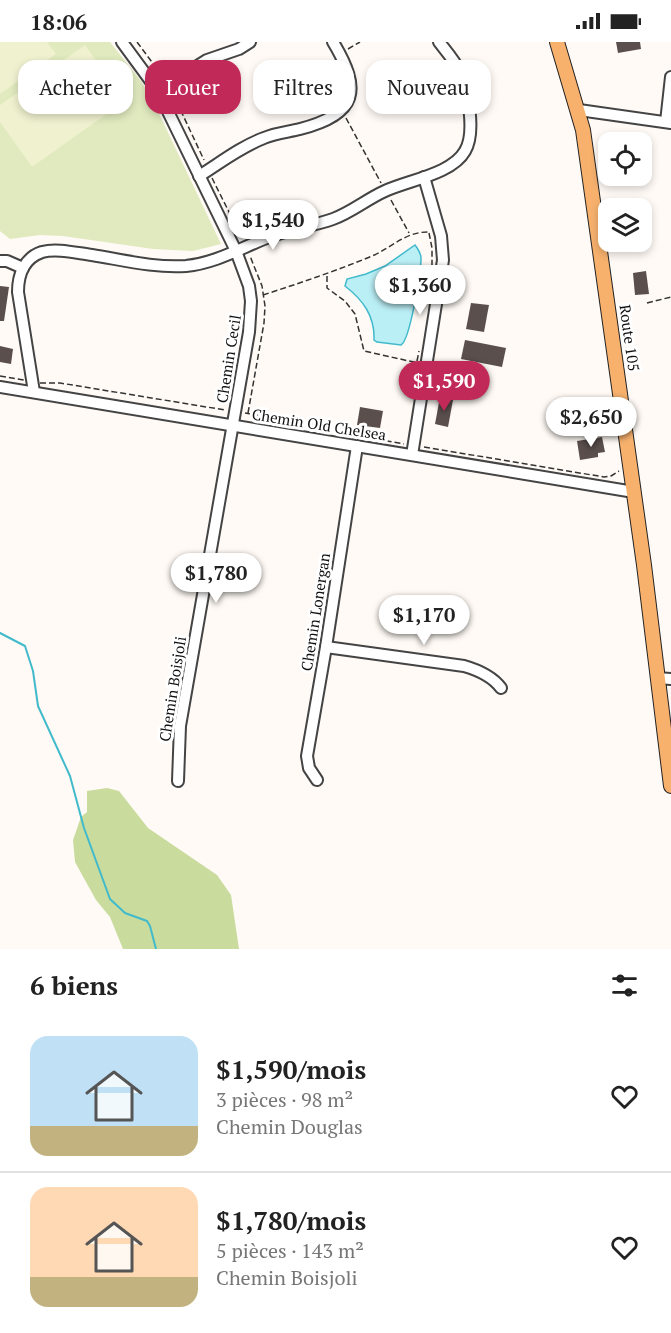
<!DOCTYPE html>
<html lang="fr">
<meta charset="utf-8">
<style>
body{margin:0;font-family:"PT Serif",serif;background:#f6f6f6;color:#222;height:100vh;display:flex;flex-direction:column;font-size:22px;white-space:nowrap}
*{box-sizing:border-box;margin:0}
p{font-size:20px;color:#767676}
.icon{flex:none;width:33px;height:33px;fill:none;stroke:currentColor;stroke-width:2;stroke-linecap:round;stroke-linejoin:round}
.map{position:relative;height:907px;overflow:hidden}
.details{display:flex;flex-direction:column;background:#fff;flex:1}
.details>*{flex:none}
.top-card{position:absolute;left:18px;top:18px;width:636px;height:54px;display:flex;gap:12px}
.fabs{position:absolute;left:598px;top:90px;display:grid;gap:12px}
.fabs a{display:grid;place-items:center;width:54px;height:54px;border-radius:12px;background:#fff;box-shadow:0 3px 9px #0003;font-size:30px}
.price{position:absolute;translate:-50% -51px;padding:0 14px;border-radius:21px;background:#fff;color:#222;font-size:20px;line-height:39px;filter:drop-shadow(0 2px 3px #0008)}
.price::after{content:'';position:absolute;left:50%;top:36px;width:18px;height:14px;margin-left:-9px;background:inherit;clip-path:polygon(0 0,100% 0,50% 100%)}
.price.current{background:#c12958;color:#fff}
ul{padding:0;list-style:none}
li{display:flex;align-items:center;gap:18px;height:150px;padding:0 30px}
li+li{border-top:2px solid #e0e0e0}
li span{display:grid;place-items:center;flex:none;width:168px;height:120px;border-radius:18px;color:#555}
li>.icon{margin-inline-start:auto}
span .icon{width:72px;height:72px;fill:#fffc;stroke-width:1}
li b{font-size:26px}
h2{display:flex;justify-content:space-between;align-items:center;height:72px;padding:0 30px;font-size:26px}
.tag{padding:0 21px;border-radius:18px;background:#fff;box-shadow:0 3px 9px #0003;font-size:21px;line-height:54px}
.tag.current{background:#c12958;color:#fff}
.status{display:flex;justify-content:space-between;align-items:center;height:42px;padding:0 30px;background:#fff;direction:ltr}
.status svg{height:16px;fill:currentColor}
.map>svg:first-child{display:block}
</style>
<div class="status"><b>18:06</b><svg viewBox="0 0 49 12"><path d="M0 12V9h3v3zM5 12V6h3v6zM10 12V3h3v9zM15 12V0h3v12zM26 1h20v11H26zM47 4h2v5h-2z"/></svg></div>
<div class="map">
<svg width="671" height="907" viewBox="0 0 671 907">
<rect width="100%" height="100%" fill="#fffaf5"/>
<path fill="#e0eabe" d="M0,0H110L141,39L154,61L221,202L193,209L153,207L63,194L40,193L10,197L0,189Z"/>
<path fill="#c9db9d" d="M107,746L119,749L148,786L217,833L231,853L239,907H123L110,875L96,858L75,820L73,798L81,775L87,770V749Z"/>
<g fill="#eff1cf">
<path d="M0,0H47L56,12L0,52Z"/>
<path d="M85,3L125,59L32,125L0,80V63Z"/>
</g>
<path fill="#baeff6" stroke="#41bacc" stroke-width="1.5" d="M415,203C418,207 421,211 421,216C421,230 410,298 401,303L377,300L374,298C375,274 363,258 345,244L347,237L366,232L385,224Z"/>
<g fill="none" stroke-linecap="round" stroke-linejoin="round">
<path stroke="#41bacc" stroke-width="2" d="M0,591L25,604L33,629L38,664L70,734L84,786L110,857L125,871L147,879L150,884L156,907"/>
</g>
<g fill="#5a4f4d">
<path d="M616,0H640L641,7L618,11Z"/>
<path d="M646,229L649,252L635,253L633,231Z"/>
<path d="M0,244L9,245L4,279H0Z"/>
<path d="M471,261L489,263L484,290L466,287Z"/>
<path d="M465,298L506,306L502,325L461,317Z"/>
<path d="M0,304L13,307L11,322L0,320Z"/>
<path d="M440,355L453,358L448,385L435,382Z"/>
<path d="M360,365L383,369L380,386L357,383Z"/>
<path d="M602,395L605,410L598,411V415L580,418L577,399Z"/>
</g>
<g fill="none" stroke-linecap="round" stroke-linejoin="round">
<defs>
<g id="minor">
<path d="M122,0L158,49L236,209L249,244L251,259L249,290L180,684L178,739"/>
<path d="M158,49L207,18L239,7L250,0"/>
<path d="M579,68L671,81"/>
<path d="M666,80L671,35"/>
<path d="M199,134C220,121 240,105 264,96C275,91 288,90 300,87C358,72 362,48 333,0"/>
<path d="M0,219H7L23,226"/>
<path d="M0,345L634,450"/>
<path d="M34,350L18,250C18,233 24,216 42,210C57,206 76,211 92,213C123,218 154,226 186,224C217,221 244,204 272,194C292,187 313,184 333,177C352,170 367,157 385,149C409,138 452,132 465,109C476,91 468,48 460,30C455,19 446,9 439,0"/>
<path d="M412,413L443,218L441,194L424,135"/>
<path d="M326,605L464,624C478,628 492,634 501,646"/>
<path d="M657,636L671,637"/>
<path d="M317,738L309,726L307,714L326,605L357,404"/>
</g>
<path id="major" d="M557,0L583,88L644,523L671,744"/>
</defs>
<use href="#minor" stroke="#444" stroke-width="14"/>
<use href="#major" stroke="#222" stroke-width="16"/>
<g stroke="#333" stroke-width="1.5" stroke-dasharray="6 3" stroke-linecap="butt">
<path d="M137,0L163,35"/>
<path d="M348,7L360,0"/>
<path d="M173,52L204,118"/>
<path d="M346,76L381,141"/>
<path d="M212,136L242,196"/>
<path d="M391,158L409,191"/>
<path d="M429,191L432,206V228"/>
<path d="M327,234V246L345,259L355,272L364,309L418,321"/>
<path d="M263,253C300,241 336,229 372,214C393,205 406,189 430,190"/>
<path d="M647,261L671,255"/>
<path d="M417,319L419,309"/>
<path d="M0,334L24,338"/>
<path d="M40,341H60L225,368"/>
<path d="M245,371L334,386L342,391L404,402"/>
<path d="M248,371L264,281L265,264L262,244L250,214"/>
<path d="M424,405L604,435L611,434L619,429"/>
</g>
<use href="#minor" stroke="#fff" stroke-width="10"/>
<use href="#major" stroke="#f7b16d" stroke-width="14"/>
</g>
<g text-anchor="middle" stroke-width="6" stroke-linejoin="round" paint-order="stroke">
<g font-size="15" fill="#111" stroke="#fff">
<text transform="translate(629 296) rotate(82)" y="5">Route 105</text>
<text transform="translate(229 317) rotate(-81)" y="5">Chemin Cecil</text>
<text transform="translate(319 383) rotate(9)" y="5">Chemin Old Chelsea</text>
<text transform="translate(316 570) rotate(-81)" y="5">Chemin Lonergan</text>
<text transform="translate(173 647) rotate(-81)" y="5">Chemin Boisjoli</text>
</g>
</g>
</svg>
<div class="fabs">
<a><svg class="icon" aria-label="locate" viewBox="0 0 24 24"><circle cx="12" cy="12" r="6"/><path d="M12 2v4M12 18v4M2 12h4M18 12h4"/></svg></a>
<a><svg class="icon" aria-label="layers" viewBox="0 0 24 24"><path d="M12 4l9 5-9 5-9-5zM3 14l9 5 9-5"/></svg></a>
</div>
<b class="price" style="left:273px;top:209px">$1,540</b>
<b class="price" style="left:420px;top:274px">$1,360</b>
<b class="price current" style="left:444px;top:370px">$1,590</b>
<b class="price" style="left:591px;top:406px">$2,650</b>
<b class="price" style="left:216px;top:562px">$1,780</b>
<b class="price" style="left:424px;top:604px">$1,170</b>
<div class="top-card">
<a class="tag">Acheter</a>
<a class="tag current">Louer</a>
<a class="tag">Filtres</a>
<a class="tag">Nouveau</a>
</div>
</div>
<section class="details">
<h2>6 biens<svg class="icon" aria-label="filters" viewBox="0 0 24 24"><path d="M4 7h16M4 17h16"/><circle cx="9" cy="7" r="2"/><circle cx="15" cy="17" r="2"/></svg></h2>
<ul>
<li><span style="background:linear-gradient(#bfe0f5 75%,#c2b280 0)"><svg class="icon" aria-label="home" viewBox="0 0 24 24"><path d="M3 11l9-7 9 7M6 9v11h12V9"/></svg></span><div><b>$1,590/mois</b><p>3 pièces · 98 m²</p><p>Chemin Douglas</p></div><svg class="icon" aria-label="heart" viewBox="0 0 24 24"><path d="M12 20l-8-8c-3-5 5-10 8-4 3-6 11-1 8 4z"/></svg></li>
<li><span style="background:linear-gradient(#ffd9b3 75%,#c2b280 0)"><svg class="icon" aria-label="home" viewBox="0 0 24 24"><path d="M3 11l9-7 9 7M6 9v11h12V9"/></svg></span><div><b>$1,780/mois</b><p>5 pièces · 143 m²</p><p>Chemin Boisjoli</p></div><svg class="icon" aria-label="heart" viewBox="0 0 24 24"><path d="M12 20l-8-8c-3-5 5-10 8-4 3-6 11-1 8 4z"/></svg></li>
</ul>
</section>
